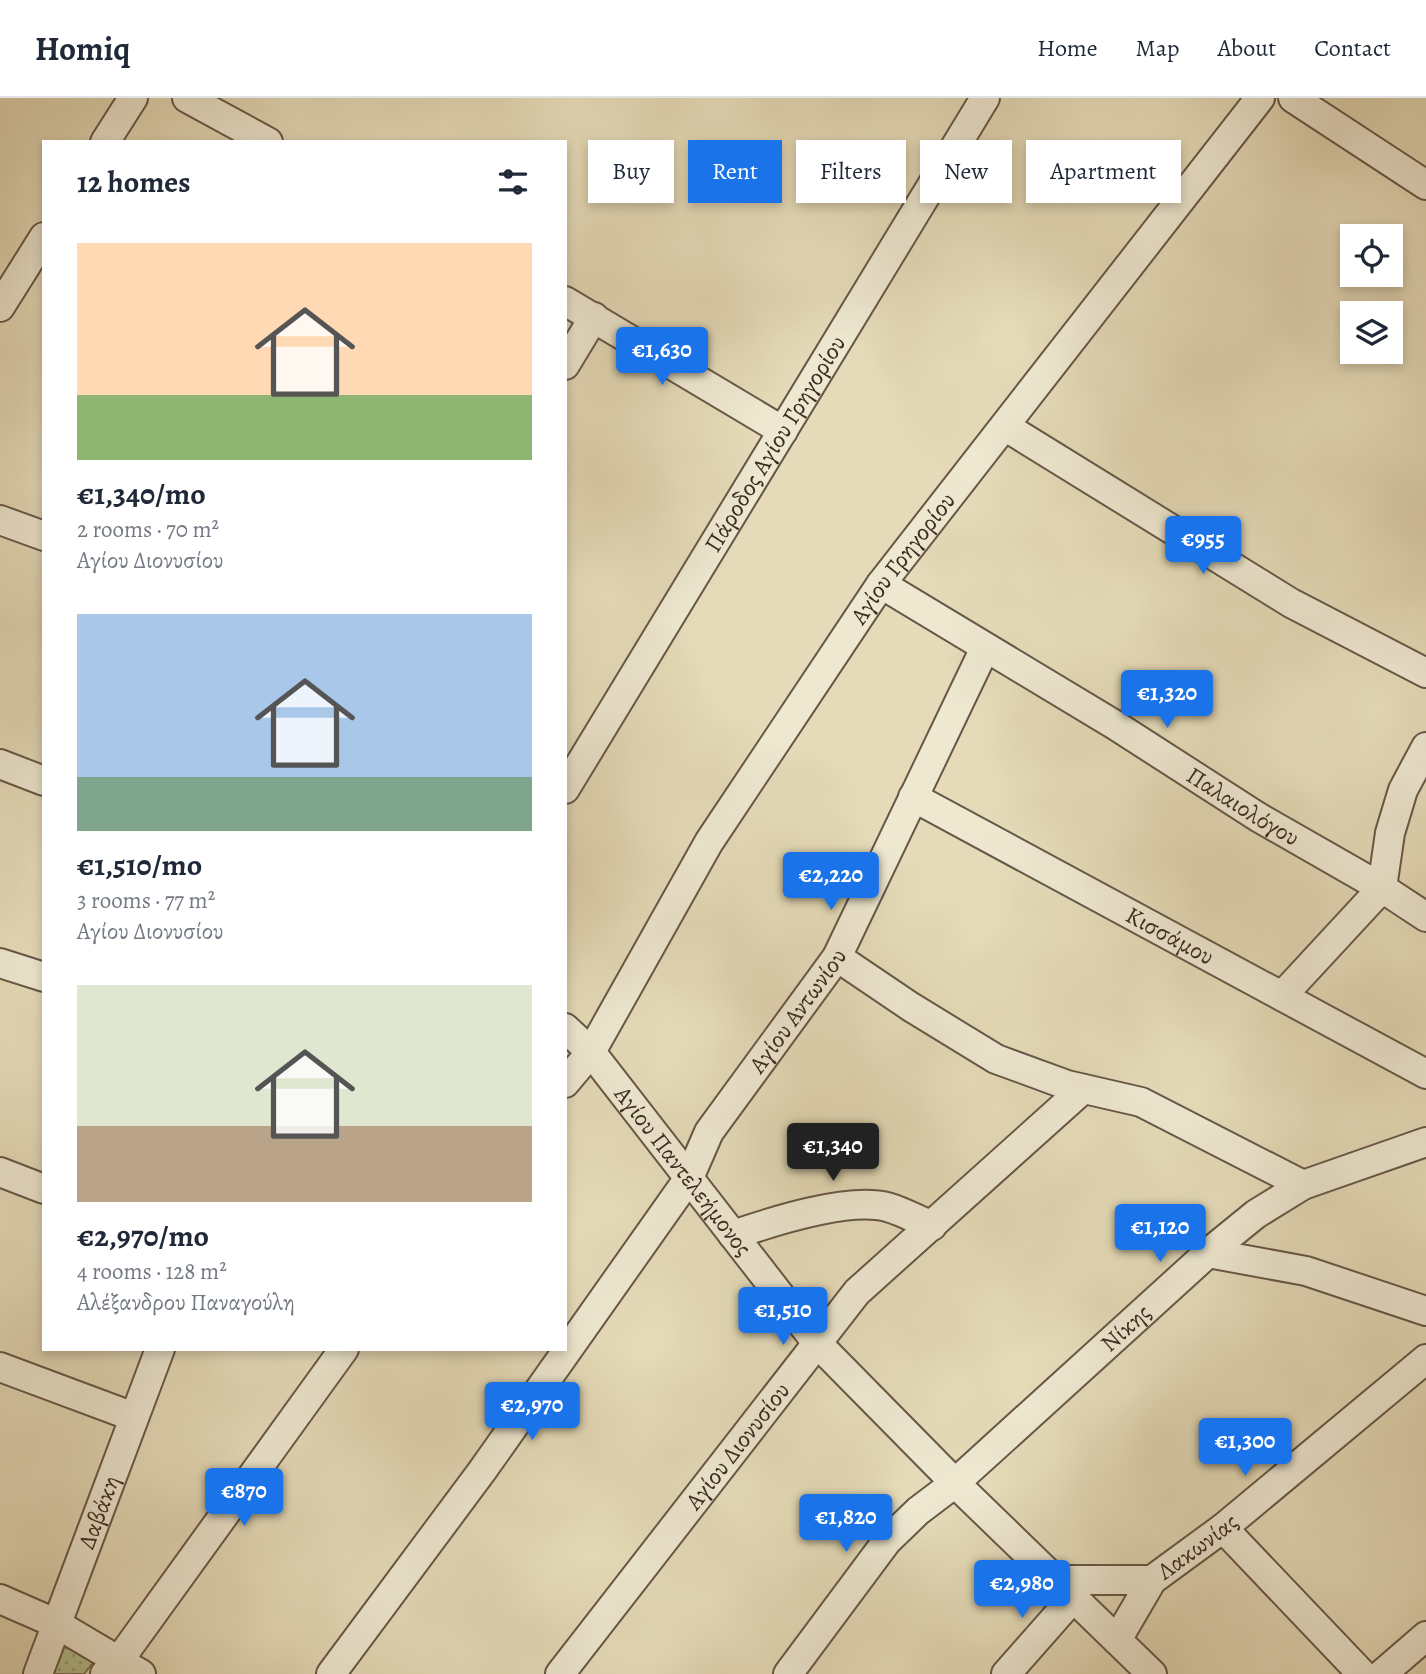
<!DOCTYPE html>
<meta charset="utf-8">
<style>
body{margin:0;font-family:Alegreya,serif;background:#f6f6f7;color:#1f2937;height:100vh;display:flex;flex-direction:column;font-size:26px;white-space:nowrap}
*{box-sizing:border-box;margin:0}
p{font-size:23px;color:#747a83}
.icon{flex:none;width:38px;height:38px;fill:none;stroke:currentColor;stroke-width:2;stroke-linecap:round;stroke-linejoin:round}
.map{position:relative;flex:1;overflow:hidden}
.drawer{position:absolute;left:42px;top:42px;width:525px;height:1211px;display:flex;flex-direction:column;background:#fff;border-radius:0px;box-shadow:0 4px 10px #0003}
.drawer>*{flex:none}
.top-card{position:absolute;left:588px;top:42px;width:665px;height:63px;display:flex;gap:14px}
.buttons{position:absolute;left:1340px;top:126px;display:grid;gap:14px}
.buttons a{display:grid;place-items:center;width:63px;height:63px;border-radius:0px;background:#fff;box-shadow:0 4px 10px #0003;font-size:35px}
.price{position:absolute;translate:-50% -60px;padding:0 16px;border-radius:7px;background:#1a73e8;color:#fff;font-size:23px;line-height:46px;filter:drop-shadow(0 2px 4px #0008)}
.price::after{content:'';position:absolute;left:50%;top:42px;width:21px;height:16px;margin-left:-10px;background:inherit;clip-path:polygon(0 0,100% 0,50% 100%)}
.price.active{background:#222;color:#fff}
ul{padding:0;list-style:none}
li{display:grid;align-content:center;gap:14px;height:371px;padding:0 35px}
li span{display:grid;place-items:center;height:217px;border-radius:0px;color:#555}
li>.icon{margin-inline-start:auto}
span .icon{width:126px;height:126px;fill:#fffc;stroke-width:1}
li b{font-size:30px}
h2{display:flex;justify-content:space-between;align-items:center;height:84px;padding:0 35px;font-size:30px}
.tag{padding:0 24px;border-radius:0px;background:#fff;box-shadow:0 4px 10px #0003;font-size:24px;line-height:63px}
.tag.active{background:#1a73e8;color:#fff}
header{display:flex;align-items:center;gap:42px;box-sizing:border-box;height:98px;padding:0 35px;background:#fff;border-bottom:2px solid #e0e1e3}
header strong{font-size:33px}
nav{display:flex;gap:38px;margin-inline-start:auto;font-size:24px}
.map>svg:first-child{display:block}
</style>
<header>
<strong>Homiq</strong>
<nav><a>Home</a><a>Map</a><a>About</a><a>Contact</a></nav>
</header>
<div class="map">
<svg width="1426" height="1576" viewBox="0 0 1426 1576">
<defs>
<pattern id="park-dots" width="8" height="8" patternUnits="userSpaceOnUse" patternTransform="scale(1.75)"><rect width="8" height="8" fill="#b5c08f"/><path d="M2 2h.1M6 6h.1" fill="none" stroke="#949c74" stroke-width="1.8" stroke-linecap="round"/></pattern>
</defs>
<rect width="100%" height="100%" fill="#e5dbb8"/>
<filter id="stains"><feTurbulence type="fractalNoise" baseFrequency=".00286" numOctaves="4"/><feColorMatrix values="0 0 0 0 .2 0 0 0 0 .09 0 0 0 0 .02 0 0 0 .5 -.17"/></filter>
<radialGradient id="worn" r=".72"><stop offset=".6" stop-color="#630" stop-opacity="0"/><stop offset="1" stop-color="#630" stop-opacity=".3"/></radialGradient>
<path fill="url(#park-dots)" stroke="#797659" stroke-width="2" d="M66,1542L95,1562L84,1576H52Z"/>
<g fill="none" stroke-linecap="round" stroke-linejoin="round">
<defs>
<g id="street">
<path d="M187,0L268,44"/>
<path d="M1293,0L1426,87"/>
<path d="M105,44L133,0"/>
<path d="M565,203L783,333"/>
<path d="M0,209L44,139"/>
<path d="M565,267L594,219"/>
<path d="M1006,329L1291,505L1426,575"/>
<path d="M0,422L44,438"/>
<path id="s1" d="M881,486L1115,627L1258,719L1382,790L1426,819"/>
<path d="M0,666L44,683"/>
<path id="s2" d="M565,691L985,0"/>
<path id="s3" d="M913,699L1426,976"/>
<path d="M837,859L911,909L996,961L1067,987L1141,1004L1303,1087"/>
<path d="M0,865L44,879"/>
<path d="M1282,898L1382,790L1390,735L1403,692L1426,649"/>
<path id="s4" d="M565,930L591,954L817,1245L955,1385L1152,1576"/>
<path id="s5" d="M565,985L591,954L709,744L881,486L1260,0"/>
<path d="M0,1074L44,1091"/>
<path d="M733,1137C771,1124 848,1099 887,1109C902,1113 918,1122 932,1128"/>
<path d="M1208,1155L1306,1173L1426,1213"/>
<path d="M0,1269L134,1319"/>
<path d="M1223,1430L1362,1576"/>
<path d="M1055,1482H1152"/>
<path d="M0,1501L55,1525L141,1576"/>
<path id="s6" d="M1117,1542L1152,1482L1223,1430L1426,1261"/>
<path id="s7" d="M38,1576L160,1251"/>
<path d="M105,1576L120,1561L344,1251"/>
<path id="s8" d="M331,1576L482,1373L689,1080L709,1034L837,859L985,550"/>
<path id="s9" d="M560,1576L857,1194L1083,991"/>
<path id="s10" d="M788,1576L887,1443L918,1413L955,1385L1208,1155L1256,1116L1303,1087L1426,1044"/>
<path d="M1006,1576L1073,1500"/>
<path d="M1382,1576L1426,1538"/>
</g>
</defs>
<use href="#street" stroke="#675748" stroke-width="32"/>
<use href="#street" stroke="#eee8d1" stroke-width="28"/>
</g>
<g text-anchor="middle" stroke-width="7" stroke-linejoin="round" paint-order="stroke">
<g font-size="24" fill="#3d2b23" stroke="#eee8d1">
<text dy="8" stroke="none"><textPath href="#s2" startOffset="404">Πάροδος Αγίου Γρηγορίου</textPath></text>
<text dy="8" stroke="none"><textPath href="#s5" startOffset="625">Αγίου Γρηγορίου</textPath></text>
<text dy="8" stroke="none"><textPath href="#s1" startOffset="425">Παλαιολόγου</textPath></text>
<text dy="8" stroke="none"><textPath href="#s3" startOffset="292">Κισσάμου</textPath></text>
<text dy="8" stroke="none"><textPath href="#s8" startOffset="812">Αγίου Αντωνίου</textPath></text>
<text dy="8" stroke="none"><textPath href="#s4" startOffset="186">Αγίου Παντελεήμονος</textPath></text>
<text dy="8" stroke="none"><textPath href="#s10" startOffset="486">Νίκης</textPath></text>
<text dy="8" stroke="none"><textPath href="#s9" startOffset="289">Αγίου Διονυσίου</textPath></text>
<text dy="8" stroke="none"><textPath href="#s7" startOffset="173">Δαβάκη</textPath></text>
<text dy="8" stroke="none"><textPath href="#s6" startOffset="126">Λακωνίας</textPath></text>
</g>
</g>
<rect width="100%" height="100%" filter="url(#stains)"/>
<rect width="100%" height="100%" fill="url(#worn)"/>
</svg>
<div class="buttons">
<a><svg class="icon" aria-label="locate" viewBox="0 0 24 24"><circle cx="12" cy="12" r="6"/><path d="M12 2v4M12 18v4M2 12h4M18 12h4"/></svg></a>
<a><svg class="icon" aria-label="layers" viewBox="0 0 24 24"><path d="M12 4l9 5-9 5-9-5zM3 14l9 5 9-5"/></svg></a>
</div>
<b class="price" style="left:662px;top:289px">€1,630</b>
<b class="price" style="left:1203px;top:478px">€955</b>
<b class="price" style="left:1167px;top:632px">€1,320</b>
<b class="price" style="left:831px;top:814px">€2,220</b>
<b class="price active" style="left:833px;top:1085px">€1,340</b>
<b class="price" style="left:1160px;top:1166px">€1,120</b>
<b class="price" style="left:783px;top:1249px">€1,510</b>
<b class="price" style="left:532px;top:1344px">€2,970</b>
<b class="price" style="left:1245px;top:1380px">€1,300</b>
<b class="price" style="left:244px;top:1430px">€870</b>
<b class="price" style="left:846px;top:1456px">€1,820</b>
<b class="price" style="left:1022px;top:1522px">€2,980</b>
<div class="top-card">
<a class="tag">Buy</a>
<a class="tag active">Rent</a>
<a class="tag">Filters</a>
<a class="tag">New</a>
<a class="tag">Apartment</a>
</div>
<section class="drawer">
<h2>12 homes<svg class="icon" aria-label="filters" viewBox="0 0 24 24"><path d="M4 7h16M4 17h16"/><circle cx="9" cy="7" r="2"/><circle cx="15" cy="17" r="2"/></svg></h2>
<ul>
<li><span style="background:linear-gradient(#ffd9b3 70%,#8fb573 0)"><svg class="icon" aria-label="home" viewBox="0 0 24 24"><path d="M3 11l9-7 9 7M6 9v11h12V9"/></svg></span><div><b>€1,340/mo</b><p>2 rooms · 70 m²</p><p>Αγίου Διονυσίου</p></div></li>
<li><span style="background:linear-gradient(#a9c7e8 75%,#7fa58c 0)"><svg class="icon" aria-label="home" viewBox="0 0 24 24"><path d="M3 11l9-7 9 7M6 9v11h12V9"/></svg></span><div><b>€1,510/mo</b><p>3 rooms · 77 m²</p><p>Αγίου Διονυσίου</p></div></li>
<li><span style="background:linear-gradient(#dfe7d0 65%,#b9a48a 0)"><svg class="icon" aria-label="home" viewBox="0 0 24 24"><path d="M3 11l9-7 9 7M6 9v11h12V9"/></svg></span><div><b>€2,970/mo</b><p>4 rooms · 128 m²</p><p>Αλέξανδρου Παναγούλη</p></div></li>
</ul>
</section>
</div>
